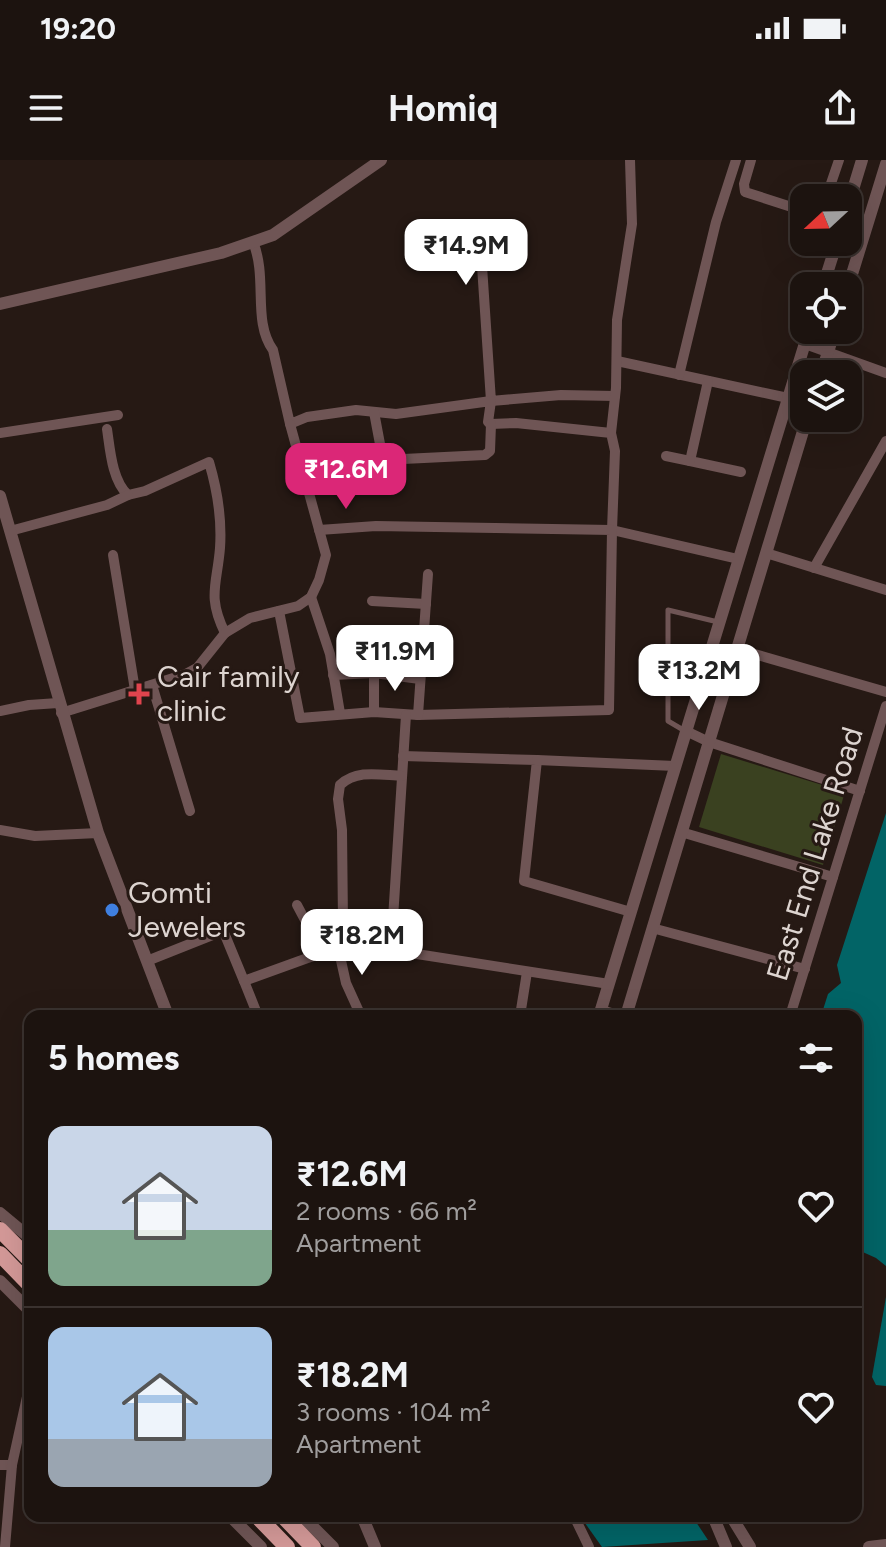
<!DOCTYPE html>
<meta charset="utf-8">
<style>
body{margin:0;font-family:Figtree,sans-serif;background:#251c18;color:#f1f3f6;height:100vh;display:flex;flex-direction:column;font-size:30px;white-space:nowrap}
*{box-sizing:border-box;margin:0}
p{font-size:26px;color:#a09e9e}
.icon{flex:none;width:44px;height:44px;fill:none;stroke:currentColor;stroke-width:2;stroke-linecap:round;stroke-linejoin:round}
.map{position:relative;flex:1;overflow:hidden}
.details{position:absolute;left:24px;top:850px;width:838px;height:512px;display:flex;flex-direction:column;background:#1c130f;border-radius:16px;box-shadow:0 8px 32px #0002,0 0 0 2px #3a322f}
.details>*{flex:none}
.needle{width:52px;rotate:248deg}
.tools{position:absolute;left:790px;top:24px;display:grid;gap:16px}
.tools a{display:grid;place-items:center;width:72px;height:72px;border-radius:16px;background:#1c130f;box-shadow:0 8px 32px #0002,0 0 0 2px #3a322f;font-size:40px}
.price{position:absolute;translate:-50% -68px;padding:0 18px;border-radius:16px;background:#fff;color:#222;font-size:26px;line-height:52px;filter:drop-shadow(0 2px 4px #0008)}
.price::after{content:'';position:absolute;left:50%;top:48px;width:24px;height:18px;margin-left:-12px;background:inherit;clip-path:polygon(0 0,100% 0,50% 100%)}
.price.selected{background:#db2777;color:#fff}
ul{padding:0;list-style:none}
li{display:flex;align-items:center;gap:24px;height:200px;padding:0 24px}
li+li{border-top:2px solid #3a322f}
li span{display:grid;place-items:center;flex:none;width:224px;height:160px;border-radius:16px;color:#555}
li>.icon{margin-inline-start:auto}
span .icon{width:96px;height:96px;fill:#fffc;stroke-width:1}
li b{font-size:34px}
h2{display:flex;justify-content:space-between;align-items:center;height:96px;padding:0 24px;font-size:34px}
.status{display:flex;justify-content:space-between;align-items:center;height:56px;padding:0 40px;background:#1c130f;direction:ltr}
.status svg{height:22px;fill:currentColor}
header{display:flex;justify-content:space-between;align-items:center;height:104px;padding:0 24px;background:#1c130f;font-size:36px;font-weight:700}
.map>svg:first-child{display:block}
</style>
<div class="status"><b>19:20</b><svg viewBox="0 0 49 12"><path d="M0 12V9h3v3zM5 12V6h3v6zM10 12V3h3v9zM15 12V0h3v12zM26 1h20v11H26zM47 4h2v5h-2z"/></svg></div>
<header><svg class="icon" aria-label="menu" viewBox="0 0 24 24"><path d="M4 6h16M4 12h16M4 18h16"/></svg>Homiq<svg class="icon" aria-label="share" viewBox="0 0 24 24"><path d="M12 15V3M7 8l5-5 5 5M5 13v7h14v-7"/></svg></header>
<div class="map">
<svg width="886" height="1387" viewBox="0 0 886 1387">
<rect width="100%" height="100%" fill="#261914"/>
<path fill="#3a4120" d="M721,594L845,632L823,705L699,667Z"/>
<g fill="#026466">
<path d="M886,653V1106L876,1098L856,1089V856H821L828,834L841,823L837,805Z"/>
<path d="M886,1137V1226L876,1225L872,1217Z"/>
<path d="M580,1356H692L708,1380L602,1387Z"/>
</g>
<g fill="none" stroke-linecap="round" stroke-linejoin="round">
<path stroke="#6f5555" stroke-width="5" d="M685,571L668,561V450L718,462"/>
<g stroke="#6f5555" stroke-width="10">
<path d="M751,0L744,24L745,32L804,51"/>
<path d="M826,38L839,0"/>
<path d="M519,71L480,76L491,241L561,235L615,236"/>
<path d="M253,82C268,118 252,161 273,190L290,264L307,257L356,250L396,254L491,241L488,262L491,264L516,263L611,273L615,291L612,370L738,399"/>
<path d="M805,184L886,213"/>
<path d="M617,201L788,238"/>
<path d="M679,215L716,62L736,0"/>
<path d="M708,221L690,301L741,312"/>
<path d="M374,252L383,300L485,295L490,291L491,264"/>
<path d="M107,269C110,289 112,321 128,335L145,331L209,302C217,329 222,359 220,388C217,425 207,436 225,473"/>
<path d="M0,273L118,255"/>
<path d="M611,273L616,228L617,160L632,64L630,0"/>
<path d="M666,296L690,301"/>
<path d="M319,370L376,366L612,370L609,550L418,555"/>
<path d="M10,371L107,345L128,335"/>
<path d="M766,393L886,430"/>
<path d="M113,395L135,530"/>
<path d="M814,408L886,281"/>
<path d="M311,437L330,494L340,553"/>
<path d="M372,441L426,444"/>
<path d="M279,451L300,558L374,552L418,555L428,414"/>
<path d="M737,489L886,532"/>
<path d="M333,515L374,513L420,519"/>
<path d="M152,525L190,651"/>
<path d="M0,551L29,545L58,543"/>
<path d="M374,552V513"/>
<path d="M61,553L186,514L197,508L225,473L250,458L298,446L311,437L319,420L326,395L290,264"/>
<path d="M406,555L391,790L609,824"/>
<path d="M686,571L709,582L860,631"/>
<path d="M403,596L537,600L524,721L631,752"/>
<path d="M537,600L675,606"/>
<path d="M0,670L35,676L98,673"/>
<path d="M681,672L833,717"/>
<path d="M297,745L322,792"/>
<path d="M652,768L805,809"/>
<path d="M147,801L220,772L225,775L244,821L338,787L391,790"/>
<path d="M244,821L258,856"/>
<path d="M601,850L622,856"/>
<path d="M361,856L346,823L338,787L343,763L342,670L338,639L340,625C357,609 380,615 402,616"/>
<path d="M520,856L527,812"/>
<path d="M790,856L886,546"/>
<path d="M0,1305H12L30,1223"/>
<path d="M574,1356L589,1387"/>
<path d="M5,1387L12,1305"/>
</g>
<g stroke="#6f5555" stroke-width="12">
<path d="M848,46L862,0"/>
<path d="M823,126L837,82"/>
<path d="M848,127L886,4"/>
<path d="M0,144L221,93L273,75L381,0"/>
<path d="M821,214L835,170"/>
<path d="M0,336L98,673L168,856"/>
<path d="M599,856L809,170"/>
<path d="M626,856L807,258"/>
<path d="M0,1053L30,1078"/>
<path d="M0,1121L30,1151"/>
<path d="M230,1356L261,1387"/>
<path d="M302,1356L333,1387"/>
<path d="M362,1356L375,1387"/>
<path d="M713,1356L726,1387"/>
<path d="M731,1356L750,1387"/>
<path d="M869,1387L886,1385"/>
</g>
<g stroke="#d49998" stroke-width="16">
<path d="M0,1070L30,1100"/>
<path d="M0,1094L30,1125"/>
<path d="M257,1356L287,1387"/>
<path d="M283,1356L313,1387"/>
</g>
</g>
<path fill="#e0444e" stroke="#261914" stroke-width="3" d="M135 522h8v8h8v8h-8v8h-8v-8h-8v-8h8z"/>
<circle fill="#3f7fe0" stroke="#261914" stroke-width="3" cx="112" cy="750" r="8"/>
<g text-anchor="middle" stroke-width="6" stroke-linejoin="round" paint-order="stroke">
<g font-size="30" fill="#ddd4d0" stroke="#261914" text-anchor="start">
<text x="157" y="527">Cair family<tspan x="157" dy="34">clinic</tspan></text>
<text x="128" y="743">Gomti<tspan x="128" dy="34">Jewelers</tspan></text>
</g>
<g font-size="30" fill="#ddd4d0" stroke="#261914">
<text transform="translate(815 694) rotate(-73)" y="10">East End Lake Road</text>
</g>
</g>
</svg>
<div class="tools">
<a><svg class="needle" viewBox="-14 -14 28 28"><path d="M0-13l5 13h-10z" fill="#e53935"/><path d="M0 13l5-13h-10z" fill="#a09e9e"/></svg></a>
<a><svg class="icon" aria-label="locate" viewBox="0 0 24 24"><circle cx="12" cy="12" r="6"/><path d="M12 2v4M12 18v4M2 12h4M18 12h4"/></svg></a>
<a><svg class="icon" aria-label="layers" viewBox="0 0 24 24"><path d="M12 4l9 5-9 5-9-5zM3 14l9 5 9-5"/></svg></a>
</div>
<b class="price" style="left:466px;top:127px">₹14.9M</b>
<b class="price selected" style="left:346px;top:351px">₹12.6M</b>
<b class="price" style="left:395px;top:533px">₹11.9M</b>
<b class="price" style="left:699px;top:552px">₹13.2M</b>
<b class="price" style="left:362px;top:817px">₹18.2M</b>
<section class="details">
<h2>5 homes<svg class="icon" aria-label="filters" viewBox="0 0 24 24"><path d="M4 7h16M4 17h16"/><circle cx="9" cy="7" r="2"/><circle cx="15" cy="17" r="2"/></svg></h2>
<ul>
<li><span style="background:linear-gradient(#c9d6e8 65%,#7fa58c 0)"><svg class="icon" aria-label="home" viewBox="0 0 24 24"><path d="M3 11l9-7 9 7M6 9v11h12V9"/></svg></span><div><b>₹12.6M</b><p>2 rooms · 66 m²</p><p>Apartment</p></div><svg class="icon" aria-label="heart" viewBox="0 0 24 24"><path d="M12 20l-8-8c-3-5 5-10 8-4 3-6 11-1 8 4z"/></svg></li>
<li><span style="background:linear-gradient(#a9c7e8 70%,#9aa5b1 0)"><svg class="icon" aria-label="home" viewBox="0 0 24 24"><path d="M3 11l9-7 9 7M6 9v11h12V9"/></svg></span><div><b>₹18.2M</b><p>3 rooms · 104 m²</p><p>Apartment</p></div><svg class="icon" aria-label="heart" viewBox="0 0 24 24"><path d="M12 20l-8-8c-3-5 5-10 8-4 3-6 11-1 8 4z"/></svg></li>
</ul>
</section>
</div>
